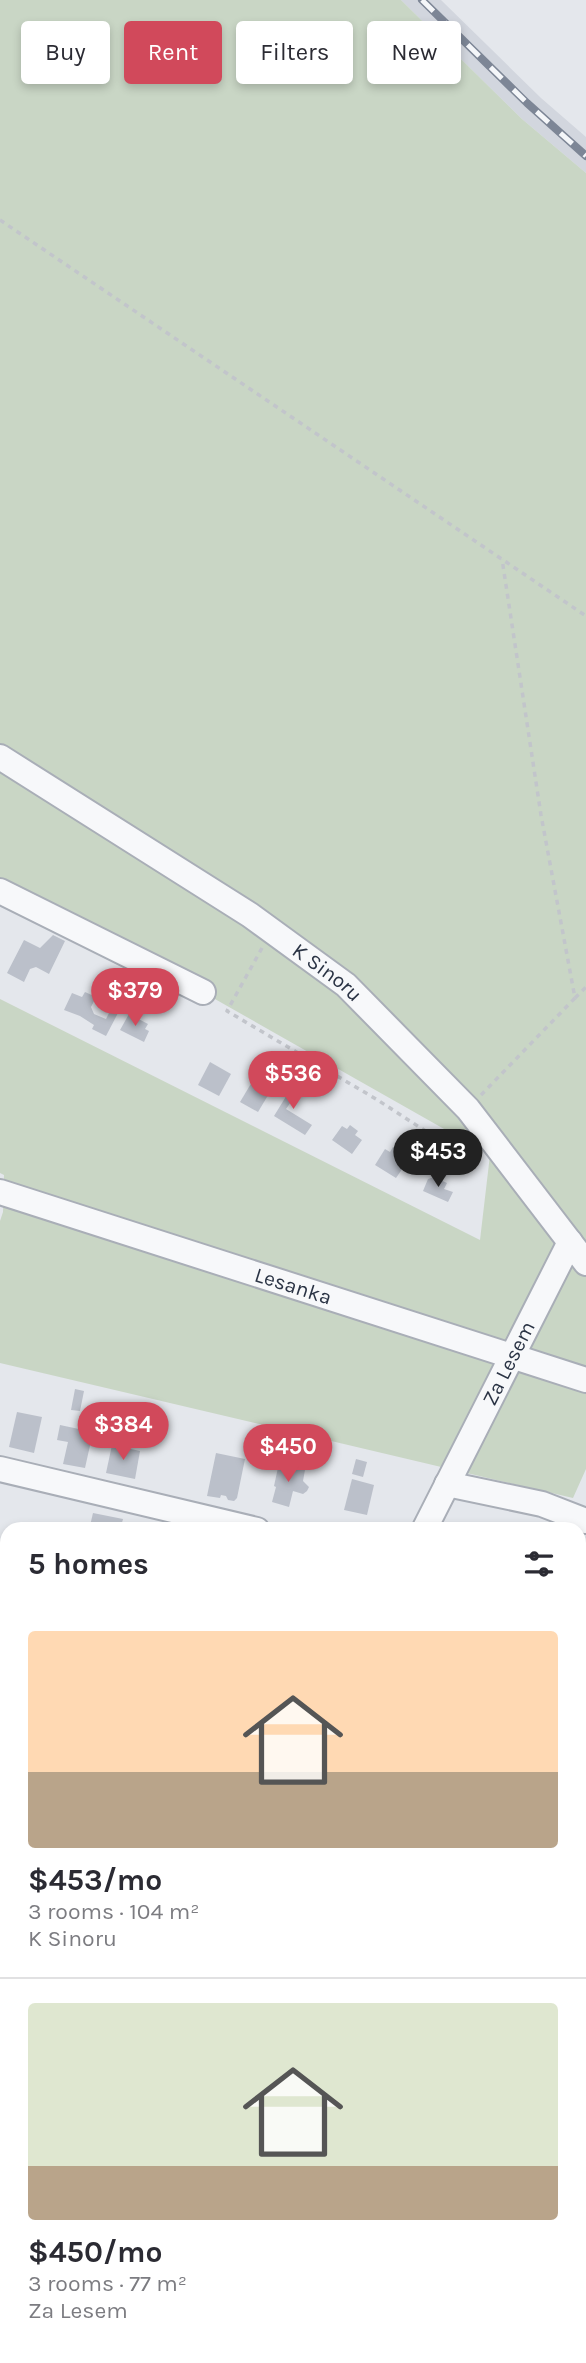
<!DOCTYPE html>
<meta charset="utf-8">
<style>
body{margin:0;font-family:Karla,sans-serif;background:#f2f2f3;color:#2b2b33;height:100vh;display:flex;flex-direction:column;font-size:26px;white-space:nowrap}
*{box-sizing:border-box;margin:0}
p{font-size:23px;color:#7c7c81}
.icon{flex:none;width:38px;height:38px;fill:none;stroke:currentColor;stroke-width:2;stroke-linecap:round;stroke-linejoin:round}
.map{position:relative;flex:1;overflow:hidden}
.sheet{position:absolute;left:0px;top:1522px;width:586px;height:842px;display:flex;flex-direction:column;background:#fff;border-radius:21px 21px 0 0;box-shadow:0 4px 10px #0003}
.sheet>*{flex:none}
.top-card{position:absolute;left:21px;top:21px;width:544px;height:63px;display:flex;gap:14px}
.price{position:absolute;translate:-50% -60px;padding:0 16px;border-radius:24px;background:#d1495b;color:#fff;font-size:23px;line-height:46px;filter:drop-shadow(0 2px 4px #0008)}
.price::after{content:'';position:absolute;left:50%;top:42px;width:21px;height:16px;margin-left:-10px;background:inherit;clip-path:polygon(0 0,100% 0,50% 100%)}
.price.active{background:#222;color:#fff}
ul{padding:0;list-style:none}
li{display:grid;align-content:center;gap:14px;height:371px;padding:0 28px}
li+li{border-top:2px solid #e1e1e2}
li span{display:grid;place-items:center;height:217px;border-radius:7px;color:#555}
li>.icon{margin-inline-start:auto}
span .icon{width:126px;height:126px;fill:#fffc;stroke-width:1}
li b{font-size:30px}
h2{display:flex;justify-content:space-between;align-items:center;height:84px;padding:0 28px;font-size:30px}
.pill{padding:0 24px;border-radius:7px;background:#fff;box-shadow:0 4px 10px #0003;font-size:24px;line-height:63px}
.pill.active{background:#d1495b;color:#fff}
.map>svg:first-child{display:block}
</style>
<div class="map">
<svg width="586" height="2363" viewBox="0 0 586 2363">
<rect width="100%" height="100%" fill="#e4e7ec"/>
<path fill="#d2d6de" d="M401,0H441L541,98L586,137V173L522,119Z"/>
<path fill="#c9d6c5" d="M0,0H401L522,119L586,173V1469L573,1498L0,1363V1221L3,1212L4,1175L0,1173V999L480,1240L490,1155L95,931L0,885Z"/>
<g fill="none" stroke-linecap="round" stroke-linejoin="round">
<path stroke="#9fb4cc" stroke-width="5" d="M579,1815L586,1809"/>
</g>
<g fill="#bbc0ca">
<path d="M53,935L65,941L49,974L36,967L30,969L24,982L7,973L24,940L40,948Z"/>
<path d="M85,992L96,997L91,1007L94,1014L106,1019L111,1009L118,1013L106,1036L92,1029L94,1025L80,1016L64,1010L72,993L82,997Z"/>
<path d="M129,1014L148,1024L145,1029L149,1031L144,1042L120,1030Z"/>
<path d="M210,1062L231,1074L219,1096L198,1085Z"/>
<path d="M255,1077L273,1087L258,1112L240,1102Z"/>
<path d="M298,1077L304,1083L286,1109L312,1125L305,1135L274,1116Z"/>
<path d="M350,1125L358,1131L355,1135L362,1140L352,1154L332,1140L342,1126L347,1129Z"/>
<path d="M393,1147L401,1153L399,1157L407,1162L396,1178L375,1165L385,1149L390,1152Z"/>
<path d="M434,1177L447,1183L444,1189L453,1192L448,1202L423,1191L428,1179Z"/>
<path d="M75,1389L84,1391L80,1411L71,1410Z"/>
<path d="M17,1412L42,1417L34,1453L9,1447Z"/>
<path d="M60,1425L93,1432L85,1468L63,1464L68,1442L57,1440Z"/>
<path d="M112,1445L140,1451L135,1479L106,1473Z"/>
<path d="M216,1453L245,1459L237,1498L234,1501L228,1500L226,1496L221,1495L220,1498L207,1496Z"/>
<path d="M356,1459L367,1462L363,1477L352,1474Z"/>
<path d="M279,1463L305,1470L303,1481L309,1487L307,1491L303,1494L293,1491L289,1507L272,1502L276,1487L274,1486Z"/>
<path d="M352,1479L374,1485L367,1515L344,1510Z"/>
<path d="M93,1513L123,1519L120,1530H89Z"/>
<path d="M584,1566L586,1567V1597L579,1594V1575Z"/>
<path d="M579,1666L585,1668L581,1681L586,1683V1702L579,1700Z"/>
</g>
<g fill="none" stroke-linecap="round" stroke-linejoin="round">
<defs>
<g id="minor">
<path id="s1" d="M0,757L250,915L346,985L468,1109L586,1263"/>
<path d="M0,891L203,992"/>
<path id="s2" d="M0,1192L586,1380"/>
<path d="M0,1469L257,1530"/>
<path d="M447,1484L542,1504L586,1521"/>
<path id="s3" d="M424,1530L570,1242"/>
<path d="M579,1786L586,1774"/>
</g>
</defs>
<use href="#minor" stroke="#a9aeb7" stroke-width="28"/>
<g stroke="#c2c5cb" stroke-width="3.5" stroke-dasharray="5 5" stroke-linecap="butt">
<path d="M0,220L586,616"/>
<path d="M262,948L227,1011L376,1099L444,1143L478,1157"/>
<path d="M575,998L586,987"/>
<path d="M481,1095L575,998L541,815L502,559"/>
</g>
<use href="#minor" stroke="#f7f8fa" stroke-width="24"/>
<defs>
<path id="rail" d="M422,0L527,103L586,156"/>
</defs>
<use href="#rail" stroke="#7d8696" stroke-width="8"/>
<use href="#rail" stroke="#f4f6f9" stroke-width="5" stroke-dasharray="16" stroke-linecap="butt"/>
</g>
<g text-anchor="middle" stroke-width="7" stroke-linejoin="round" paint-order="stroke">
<g font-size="21" fill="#2b3445" stroke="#f4f6f9">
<text dy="7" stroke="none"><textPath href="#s1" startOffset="392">K Sinoru</textPath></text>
<text dy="7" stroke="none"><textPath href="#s2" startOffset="308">Lesanka</textPath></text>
<text dy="7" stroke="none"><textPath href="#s3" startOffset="187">Za Lesem</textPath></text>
</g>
</g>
</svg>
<b class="price" style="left:135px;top:1028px">$379</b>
<b class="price" style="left:293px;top:1111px">$536</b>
<b class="price active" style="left:438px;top:1189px">$453</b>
<b class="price" style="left:123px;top:1462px">$384</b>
<b class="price" style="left:288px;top:1484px">$450</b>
<div class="top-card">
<a class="pill">Buy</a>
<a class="pill active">Rent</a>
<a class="pill">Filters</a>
<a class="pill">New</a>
</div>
<section class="sheet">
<h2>5 homes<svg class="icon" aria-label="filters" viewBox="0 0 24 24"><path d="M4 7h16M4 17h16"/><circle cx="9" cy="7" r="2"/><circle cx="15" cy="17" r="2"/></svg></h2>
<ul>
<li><span style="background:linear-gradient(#ffd9b3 65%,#b9a48a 0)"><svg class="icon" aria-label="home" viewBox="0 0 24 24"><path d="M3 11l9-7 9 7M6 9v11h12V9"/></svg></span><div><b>$453/mo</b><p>3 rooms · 104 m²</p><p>K Sinoru</p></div></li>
<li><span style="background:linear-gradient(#dfe7d0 75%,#b9a48a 0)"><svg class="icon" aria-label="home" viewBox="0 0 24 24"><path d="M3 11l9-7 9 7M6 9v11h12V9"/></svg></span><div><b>$450/mo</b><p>3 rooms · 77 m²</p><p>Za Lesem</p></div></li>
</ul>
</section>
</div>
